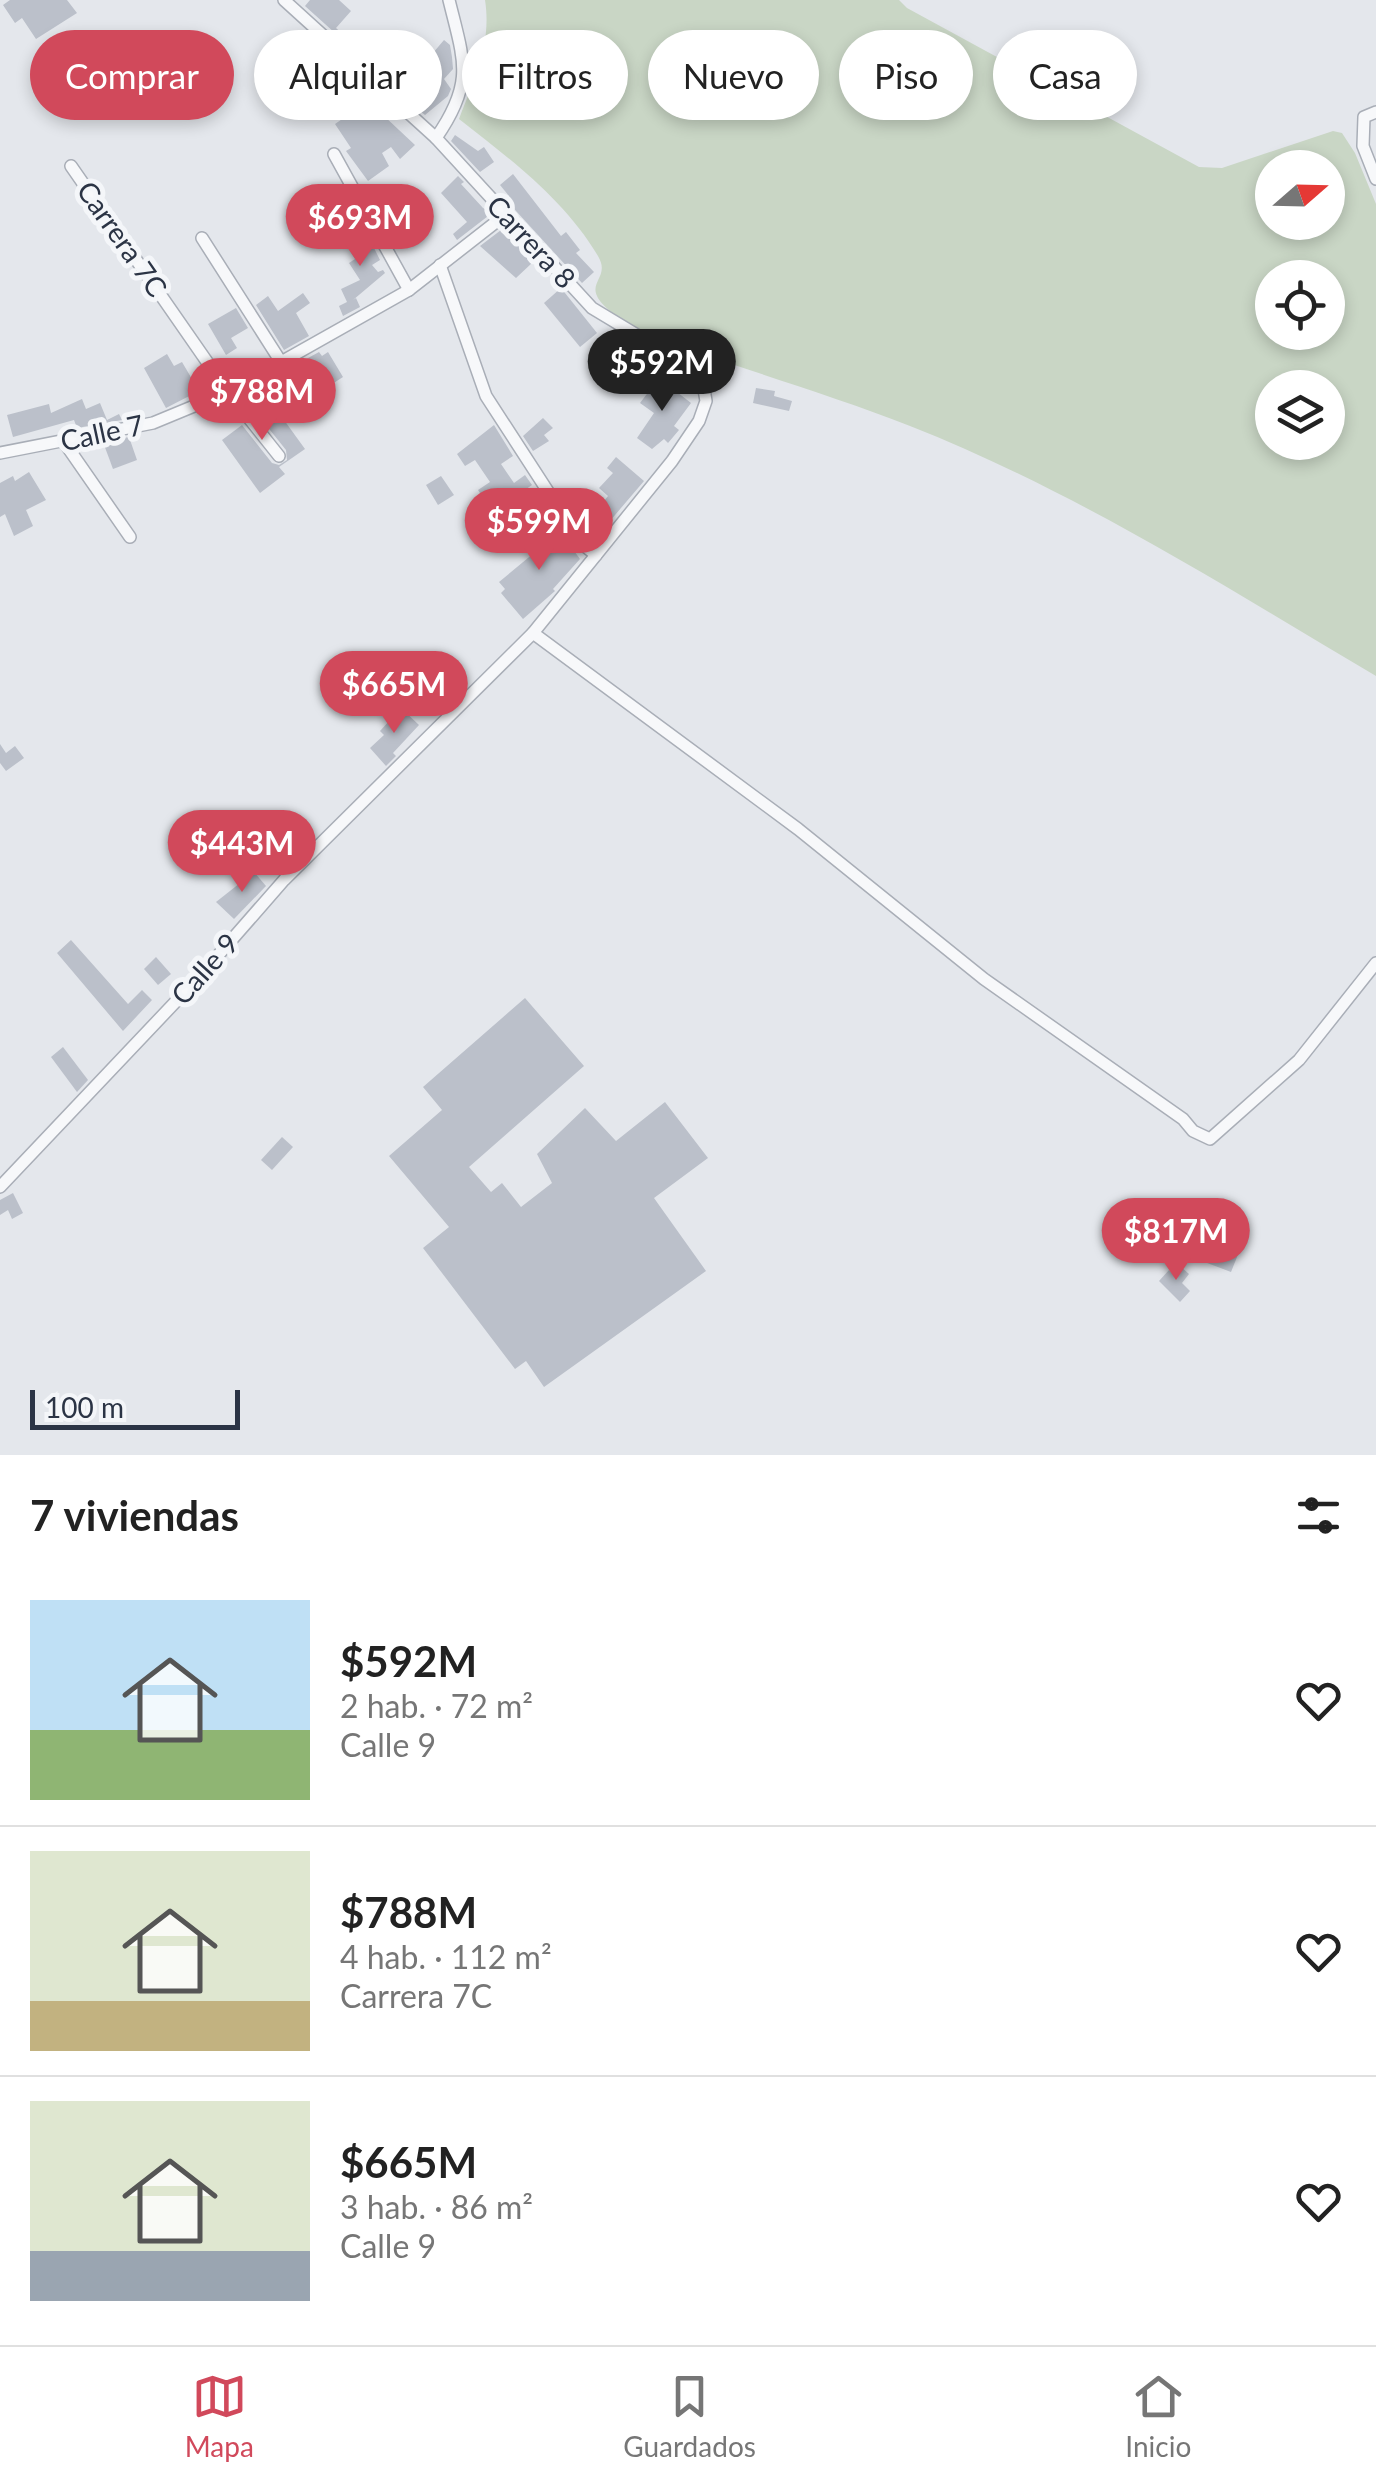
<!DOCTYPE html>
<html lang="es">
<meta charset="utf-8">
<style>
body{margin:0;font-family:Lato,sans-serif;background:#f6f6f6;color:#222;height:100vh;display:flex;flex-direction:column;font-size:38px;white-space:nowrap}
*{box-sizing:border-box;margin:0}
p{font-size:32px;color:#767676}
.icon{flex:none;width:55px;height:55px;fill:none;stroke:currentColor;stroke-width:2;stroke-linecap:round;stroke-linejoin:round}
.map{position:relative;height:1455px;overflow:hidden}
.sheet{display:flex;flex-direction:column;background:#fff;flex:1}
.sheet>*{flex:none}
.hud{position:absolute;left:30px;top:30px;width:1318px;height:90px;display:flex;gap:20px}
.needle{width:65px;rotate:70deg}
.controls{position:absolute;left:1255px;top:150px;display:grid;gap:20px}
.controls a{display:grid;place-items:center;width:90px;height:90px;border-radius:50%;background:#fff;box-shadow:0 5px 15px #0003;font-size:50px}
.scale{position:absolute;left:30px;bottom:25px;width:210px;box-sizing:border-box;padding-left:10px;border:5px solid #2b3445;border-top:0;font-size:28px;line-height:35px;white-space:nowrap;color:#2b3445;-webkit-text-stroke:8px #f4f6f9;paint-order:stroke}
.price{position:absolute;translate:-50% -85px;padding:0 22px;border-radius:35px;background:#d1495b;color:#fff;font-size:32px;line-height:65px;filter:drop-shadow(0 2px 5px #0008)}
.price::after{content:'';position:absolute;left:50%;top:60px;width:30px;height:22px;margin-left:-15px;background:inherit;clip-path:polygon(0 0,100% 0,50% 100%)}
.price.current{background:#222;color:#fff}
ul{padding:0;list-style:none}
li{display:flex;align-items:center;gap:30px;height:250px;padding:0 30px}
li+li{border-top:2px solid #e0e0e0}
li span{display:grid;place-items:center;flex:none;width:280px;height:200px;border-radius:0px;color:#555}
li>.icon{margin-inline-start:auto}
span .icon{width:120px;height:120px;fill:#fffc;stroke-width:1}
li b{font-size:42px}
h2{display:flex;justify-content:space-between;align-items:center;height:120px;padding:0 30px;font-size:42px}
.tag{padding:0 35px;border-radius:45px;background:#fff;box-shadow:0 5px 15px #0003;font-size:35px;line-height:90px}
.tag.current{background:#d1495b;color:#fff}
.tab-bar{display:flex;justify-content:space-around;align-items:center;height:140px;border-top:2px solid #e0e0e0;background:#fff;font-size:28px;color:#767676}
.tab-bar a{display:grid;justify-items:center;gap:5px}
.tab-bar .current{color:#d1495b}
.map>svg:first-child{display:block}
</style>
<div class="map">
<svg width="1376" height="1455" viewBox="0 0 1376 1455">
<rect width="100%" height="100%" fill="#e4e7ec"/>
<path fill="#c9d6c5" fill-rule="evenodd" d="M485,0H899L907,8L1199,167L1222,168L1333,131L1342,133L1355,153L1376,204V676C1224,586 1075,491 910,426C847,401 781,381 717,359C686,349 645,338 619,318C571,283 614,283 598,256C564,199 510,159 459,119C474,79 492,44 485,0ZM1272,168H1328V222H1272ZM1272,278H1328V332H1272ZM1272,388H1328V442H1272Z"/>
<g fill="#bbc0ca">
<path d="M10,0H67L77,13L36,39L22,18L15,23L3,5Z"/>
<path d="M310,0H339L351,11L336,28L348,39L345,42L305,6Z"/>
<path d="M444,40L450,45L452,57L453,69L444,79L451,89L448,96L425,115L415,107L421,101L405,86Z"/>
<path d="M309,55L312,60L318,57L330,79L313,88L297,61Z"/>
<path d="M377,104L385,113L383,115L415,145L400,159L391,147L382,153L389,166L368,181L346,151L351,148L335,124L361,106L365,112Z"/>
<path d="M455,135L478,151L484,147L494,162L480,172L451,141Z"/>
<path d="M513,174L561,236L566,232L580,250L576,253L594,272L582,283L505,199L509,196L500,185Z"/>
<path d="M458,176L464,182L461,184L483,208L492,213L457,240L453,234L467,222L441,193Z"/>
<path d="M386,207L394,216L409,207L422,223L395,245L378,214Z"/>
<path d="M505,227L532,256L528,259L532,263L516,278L480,246Z"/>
<path d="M364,228L380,260L372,265L378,272L383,270L385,273L353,300L356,298L360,307L343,316L339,306L347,302L341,289L360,280L349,263L355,259L344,241Z"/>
<path d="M561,288L597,333L580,347L544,303Z"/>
<path d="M303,293L310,303L296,313L309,336L284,350L256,305L268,296L278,311Z"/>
<path d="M236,308L248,328L231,338L237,348L226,355L208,324Z"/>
<path d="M319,352L322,356L328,352L343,377L318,393L299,363Z"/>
<path d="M167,354L174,366L182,362L199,391L166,408L144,368Z"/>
<path d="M659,378L691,403L674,426L679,430L668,443L664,439L652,449L637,438L654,413L640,403Z"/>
<path d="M261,384L281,422L284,420L305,449L279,467L285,474L260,493L222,440L242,425L272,463L279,465L287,460L286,450L242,395Z"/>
<path d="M756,388L775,391L774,396L792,401L789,411L753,403Z"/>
<path d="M82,399L86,409L100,403L107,420L119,414L122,420L77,428L74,420L13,437L7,415L49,404L51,413Z"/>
<path d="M543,418L553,428L544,435L549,441L533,451L523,436Z"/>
<path d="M494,425L513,456L501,464L514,483L525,475L532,485L493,512L478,490L490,482L475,460L465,466L457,454Z"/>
<path d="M129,437L137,460L113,469L103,442Z"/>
<path d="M616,457L644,481L598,535L586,524L608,496L599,488L613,473L607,468Z"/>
<path d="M29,472L46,500L26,510L33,526L14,536L5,514L0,517V483L13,476L15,481Z"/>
<path d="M441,476L454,495L438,505L426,485Z"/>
<path d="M556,526L580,559L553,589L555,591L523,619L501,593L505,589L499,582L540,548L535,542Z"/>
<path d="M401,708L419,725L393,753L396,756L386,766L370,748L384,735L380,731Z"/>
<path d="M0,744L6,753L15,746L24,758L6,771L0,763Z"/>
<path d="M254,872L266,886L234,919L216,902Z"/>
<path d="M71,940L128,1004L142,990L152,1000L123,1031L57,953Z"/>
<path d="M156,957L171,974L158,985L144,969Z"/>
<path d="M525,998L584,1066L469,1167L491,1192L502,1183L521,1207L552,1183L537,1154L585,1108L616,1141L665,1102L708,1158L654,1198L706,1271L544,1387L526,1361L515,1369L423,1248L449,1227L389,1156L442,1110L423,1087Z"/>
<path d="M63,1047L88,1080L77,1092L51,1057Z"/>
<path d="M282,1137L293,1147L272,1170L261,1160Z"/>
<path d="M13,1193L23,1213L12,1219L8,1210L0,1215V1200Z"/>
<path d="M1209,1218L1233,1227L1226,1246L1239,1252L1231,1272L1194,1258Z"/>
<path d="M1180,1266L1189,1274L1182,1283L1190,1291L1180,1302L1159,1281L1169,1270L1173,1274Z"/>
</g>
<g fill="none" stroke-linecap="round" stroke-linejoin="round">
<defs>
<g id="street">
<path d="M1376,112L1364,117L1363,146L1376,179"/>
<path d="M436,138C475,82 464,61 449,0"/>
<path d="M334,154L409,290"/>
<path d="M71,166L228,392L279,456"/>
<path d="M202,238L281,362"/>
<path d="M440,265L486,396L582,544L596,555"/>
<path d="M64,442L130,537"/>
<path d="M0,453L153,423L228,392L409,290L505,215"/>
<path d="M533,633L798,829L984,979L1183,1119L1193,1131L1210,1139L1299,1060L1376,963"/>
<path d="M0,1187L200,976L284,880L533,633L672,461L699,421L706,401L703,383L695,370L592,308L436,138L284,0"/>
</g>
</defs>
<use href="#street" stroke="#a9aeb7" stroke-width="14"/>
<use href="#street" stroke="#f7f8fa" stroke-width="11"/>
</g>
<g text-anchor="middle" stroke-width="10" stroke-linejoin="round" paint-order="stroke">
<g font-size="28" fill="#2b3445" stroke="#f4f6f9">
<text transform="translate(122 239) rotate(55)" y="10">Carrera 7C</text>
<text transform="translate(531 242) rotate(47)" y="10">Carrera 8</text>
<text transform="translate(102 433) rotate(-12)" y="10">Calle 7</text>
<text transform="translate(205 969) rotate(-48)" y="10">Calle 9</text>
</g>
</g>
</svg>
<div class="controls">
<a><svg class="needle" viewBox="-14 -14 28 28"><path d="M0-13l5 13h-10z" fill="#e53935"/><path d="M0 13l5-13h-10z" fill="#767676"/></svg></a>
<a><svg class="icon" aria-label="locate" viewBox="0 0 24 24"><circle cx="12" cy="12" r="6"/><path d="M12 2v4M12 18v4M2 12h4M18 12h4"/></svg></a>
<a><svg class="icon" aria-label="layers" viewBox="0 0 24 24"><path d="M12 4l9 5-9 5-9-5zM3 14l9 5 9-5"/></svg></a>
</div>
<div class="scale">100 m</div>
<b class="price" style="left:360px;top:269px">$693M</b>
<b class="price current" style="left:662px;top:414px">$592M</b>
<b class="price" style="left:262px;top:443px">$788M</b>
<b class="price" style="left:539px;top:573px">$599M</b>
<b class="price" style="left:394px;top:736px">$665M</b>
<b class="price" style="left:242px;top:895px">$443M</b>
<b class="price" style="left:1176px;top:1283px">$817M</b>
<div class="hud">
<a class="tag current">Comprar</a>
<a class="tag">Alquilar</a>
<a class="tag">Filtros</a>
<a class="tag">Nuevo</a>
<a class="tag">Piso</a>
<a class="tag">Casa</a>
</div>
</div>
<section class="sheet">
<h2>7 viviendas<svg class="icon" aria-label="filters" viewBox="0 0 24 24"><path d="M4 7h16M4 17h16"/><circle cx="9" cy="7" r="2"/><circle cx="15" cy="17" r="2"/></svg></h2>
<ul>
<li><span style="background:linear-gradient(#bfe0f5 65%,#8fb573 0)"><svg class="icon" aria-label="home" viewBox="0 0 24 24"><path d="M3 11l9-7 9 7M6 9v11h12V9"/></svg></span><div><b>$592M</b><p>2 hab. · 72 m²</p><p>Calle 9</p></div><svg class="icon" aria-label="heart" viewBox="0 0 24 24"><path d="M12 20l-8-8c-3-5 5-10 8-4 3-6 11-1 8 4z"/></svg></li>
<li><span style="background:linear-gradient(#dfe7d0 75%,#c2b280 0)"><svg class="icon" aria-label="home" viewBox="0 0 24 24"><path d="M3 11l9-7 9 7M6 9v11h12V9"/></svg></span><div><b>$788M</b><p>4 hab. · 112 m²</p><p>Carrera 7C</p></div><svg class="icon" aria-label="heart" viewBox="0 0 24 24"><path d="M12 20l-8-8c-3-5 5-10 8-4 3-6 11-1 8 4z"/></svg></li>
<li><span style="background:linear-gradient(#dfe7d0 75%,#9aa5b1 0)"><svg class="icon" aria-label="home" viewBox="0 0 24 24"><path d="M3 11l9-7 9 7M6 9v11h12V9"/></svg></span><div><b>$665M</b><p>3 hab. · 86 m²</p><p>Calle 9</p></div><svg class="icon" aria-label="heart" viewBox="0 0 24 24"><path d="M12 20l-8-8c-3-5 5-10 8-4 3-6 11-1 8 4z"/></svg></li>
</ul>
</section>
<nav class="tab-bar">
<a class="current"><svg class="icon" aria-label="map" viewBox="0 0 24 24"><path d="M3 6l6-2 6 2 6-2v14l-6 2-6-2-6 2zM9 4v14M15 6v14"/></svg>Mapa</a>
<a><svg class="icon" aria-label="saved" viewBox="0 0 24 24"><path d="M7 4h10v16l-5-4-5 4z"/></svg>Guardados</a>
<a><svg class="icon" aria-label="home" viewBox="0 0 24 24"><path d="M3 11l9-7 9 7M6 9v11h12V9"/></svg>Inicio</a>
</nav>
